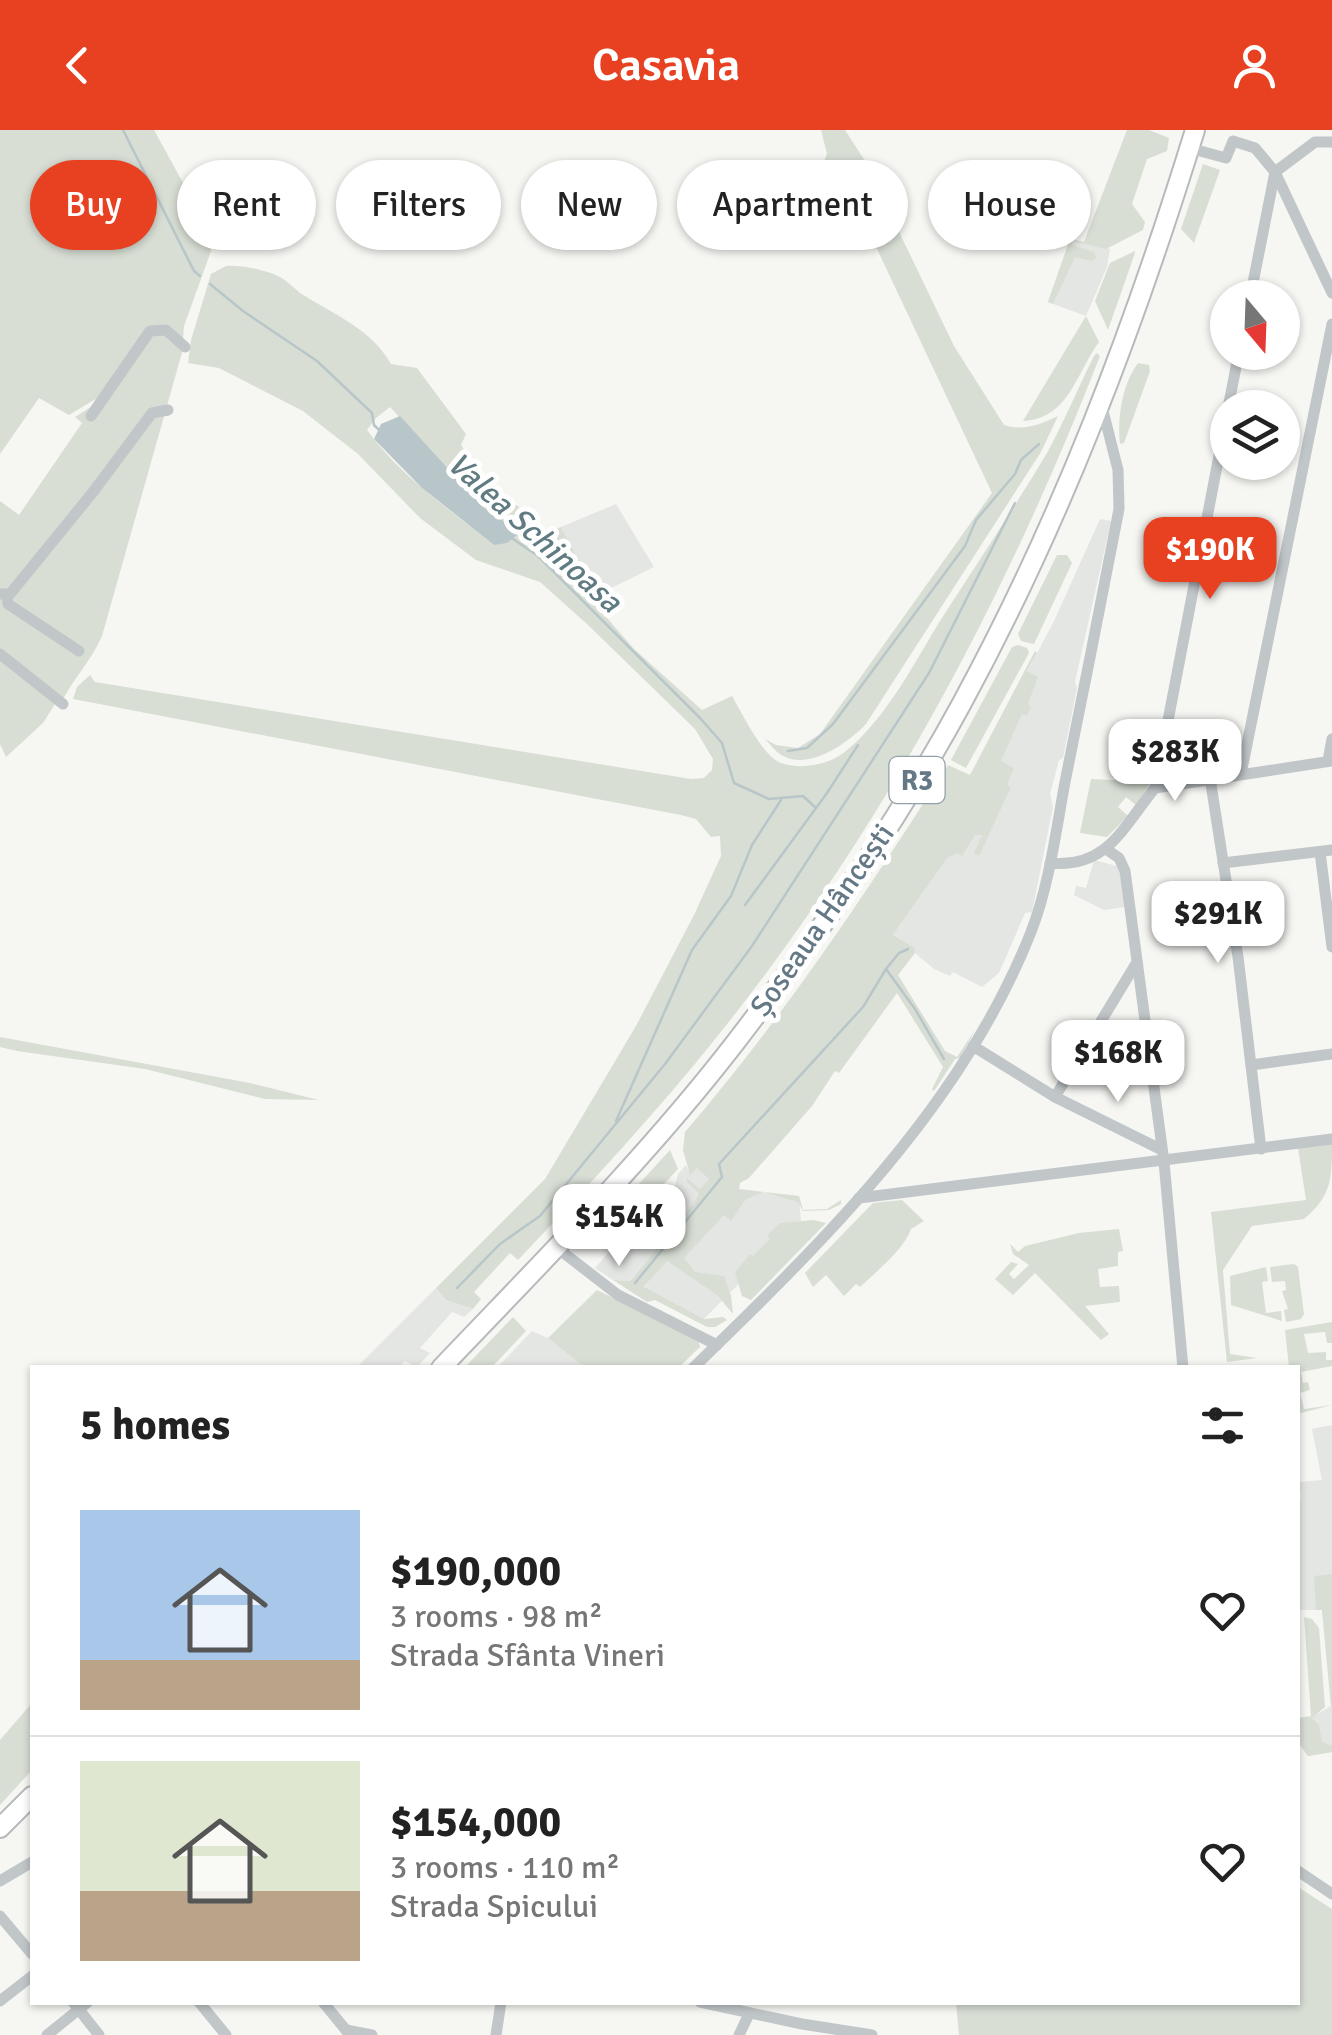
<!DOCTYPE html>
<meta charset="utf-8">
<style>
body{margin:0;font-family:Signika,sans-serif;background:#f6f6f6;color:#222;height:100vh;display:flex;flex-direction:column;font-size:38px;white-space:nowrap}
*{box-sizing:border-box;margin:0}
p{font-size:32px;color:#767676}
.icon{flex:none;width:55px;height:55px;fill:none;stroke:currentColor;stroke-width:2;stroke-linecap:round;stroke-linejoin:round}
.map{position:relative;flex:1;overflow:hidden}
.panel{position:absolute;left:30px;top:1235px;width:1270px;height:640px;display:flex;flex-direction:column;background:#fff;border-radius:0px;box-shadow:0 2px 8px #0004}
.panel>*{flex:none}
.banner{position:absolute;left:30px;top:30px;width:1272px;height:90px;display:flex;gap:20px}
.needle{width:65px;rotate:161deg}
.controls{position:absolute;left:1210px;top:150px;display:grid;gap:20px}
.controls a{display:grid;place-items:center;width:90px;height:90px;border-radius:50%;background:#fff;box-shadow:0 2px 8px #0004;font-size:50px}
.price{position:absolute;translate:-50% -85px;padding:0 22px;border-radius:20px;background:#fff;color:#222;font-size:32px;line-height:65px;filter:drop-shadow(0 2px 5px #0008)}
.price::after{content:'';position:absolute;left:50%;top:60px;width:30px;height:22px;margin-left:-15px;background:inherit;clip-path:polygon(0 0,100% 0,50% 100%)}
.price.on{background:#e74121;color:#fff}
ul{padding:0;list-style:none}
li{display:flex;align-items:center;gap:30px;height:250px;padding:0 50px}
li+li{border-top:2px solid #e0e0e0}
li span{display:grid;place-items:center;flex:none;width:280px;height:200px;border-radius:0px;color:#555}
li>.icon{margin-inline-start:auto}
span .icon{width:120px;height:120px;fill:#fffc;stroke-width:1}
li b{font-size:42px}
h2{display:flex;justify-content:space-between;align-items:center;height:120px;padding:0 50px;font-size:42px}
.pill{padding:0 35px;border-radius:45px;background:#fff;box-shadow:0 2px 8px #0004;font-size:35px;line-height:90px}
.pill.on{background:#e74121;color:#fff}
header{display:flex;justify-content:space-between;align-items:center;height:130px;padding:0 50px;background:#e74121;color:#fff;font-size:45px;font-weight:600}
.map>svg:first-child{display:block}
</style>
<header><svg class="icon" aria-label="back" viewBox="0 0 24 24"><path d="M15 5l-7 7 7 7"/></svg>Casavia<svg class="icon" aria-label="person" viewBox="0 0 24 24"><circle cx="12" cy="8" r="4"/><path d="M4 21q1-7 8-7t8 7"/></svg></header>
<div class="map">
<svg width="1332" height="1905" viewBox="0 0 1332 1905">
<rect width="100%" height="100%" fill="#f6f6f3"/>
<g fill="#e4e6e4">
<path d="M1070,109L1110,119L1107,137L1086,186L1048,172Z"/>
<path d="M616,374L654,437L597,465L561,397Z"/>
<path d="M1100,389L1111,391L1075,552L1077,558L1063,628L1059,630L1050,664L1053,677L1032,782L1025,783L999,843L982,857L953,842L950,846L934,839L915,823V818L893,805L926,758L904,752L1032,544L1027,542L1054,491Z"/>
<path d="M1094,730L1120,737L1125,777L1104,780L1074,765L1076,756L1086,758Z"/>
<path d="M704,1026L719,1047L629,1151L613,1150L595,1138L638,1088L647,1084L675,1056L678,1044L686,1035L689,1041Z"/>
<path d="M739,1060L799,1066L801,1091L704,1189L644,1158L666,1130L669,1132Z"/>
<path d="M436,1158L446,1170L473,1179L464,1187L452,1182L420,1218L430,1223L417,1237L405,1231L399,1237L356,1238Z"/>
<path d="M532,1201L548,1208L579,1233L593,1237L497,1238Z"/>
<path d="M1332,1295V1622L1308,1626L1298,1612V1595L1331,1576L1322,1480H1298V1369L1301,1368L1299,1352L1322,1350L1312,1299Z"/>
</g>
<g fill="#d8ded4" fill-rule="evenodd">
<path d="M0,0H154L193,71L211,121L184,196L183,209L154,196L99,267L69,285L39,268L0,324Z"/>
<path d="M821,0H845L865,31L954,216L1004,295C1024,301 1039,295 1058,286L1041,322L866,594C848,613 810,640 783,626C776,623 770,614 765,609L776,615L798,618L820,604L992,363L837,34L818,45L827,24Z"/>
<path d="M1127,0H1149L1169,8L1167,21L1147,29L1132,74L1145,92L1143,100L1106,119L1073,111L1072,115L1094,122L1096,128L1092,131L1075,127L1053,174L1048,172L1070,109L1084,112Z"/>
<path d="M1203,34L1220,40L1194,113L1181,99Z"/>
<path d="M1135,121V123L1108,200L1095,171L1110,133Z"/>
<path d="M226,136C241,135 267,140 280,147C289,152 296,161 305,166C337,186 372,200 391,234L417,238L466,304L461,315L493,363L518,376L535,398L546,402L561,397L597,465L594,473L634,519L702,580L732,566C742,583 763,627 781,633C802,640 829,635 846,621C887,587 913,535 940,491C976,435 1013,380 1047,323C1064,292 1078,258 1094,226L1097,223L1100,226C1006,468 883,699 720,903C657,982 588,1056 518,1130L510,1123L474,1162L481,1169L473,1179L446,1170L436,1158L545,1049L636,896L694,785L721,726L720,706L711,707L696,689L681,685L73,569L77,557L90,545L95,552L691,649L704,648L712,640L713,629L695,599L587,494L540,452L476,430L420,388L358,324L303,281L219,238L188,233L191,210L211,144ZM390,277L483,377L511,396L494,415C450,380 400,346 367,300L376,288Z"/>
<path d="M1086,186L1099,212C1076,243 1069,289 1023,291Z"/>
<path d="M165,203L183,219L102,506C92,529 75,547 63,569L60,566L43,593L6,627L0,614V371L19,385L82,293L75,287L97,273L149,207Z"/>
<path d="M1138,233L1149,235L1150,241L1124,313L1120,314C1117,287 1122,255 1138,233Z"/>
<path d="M1057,425H1067L1072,433L1034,514L1021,511L1018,504Z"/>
<path d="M1018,515L1027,518L1029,523L966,638L951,630L1012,517Z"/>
<path d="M1035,521L1037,523L1027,541L1038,547L1028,574L1031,576L1027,586L1022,584L1001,631L1014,638L1007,655L1011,657L979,726L974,723L982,705H975L962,726L957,723L947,728L893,805L915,818V823L898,845L945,921L957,927L975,900L960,928L955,929L934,961L932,959L943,937L897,863L839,943L835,941L812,976L749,1048L740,1053L739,1059L799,1066L803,1080L827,1079L841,1070V1074L829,1080L803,1081L798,1072L764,1062L746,1069L731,1091L724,1085L684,1128L695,1142L724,1146L731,1166L733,1184L717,1165L667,1131L644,1157L704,1189L723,1187L727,1190L715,1197H707L655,1170L647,1172L613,1150L630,1151L694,1073L699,1063L687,1052V1048L700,1059L709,1049L697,1038L690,1045L683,1020L685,1002C783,888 867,762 948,635L970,645Z"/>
<path d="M1091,649L1151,652L1136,675L1126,667L1118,677L1128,686L1107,707L1080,703Z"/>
<path d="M0,907L250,953L319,970L265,969L145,939L17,921L0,917Z"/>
<path d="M1332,1013C1332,1048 1332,1066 1304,1089L1252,1096L1223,1140L1230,1224L1257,1228L1227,1232L1211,1082L1306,1070L1298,1018Z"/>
<path d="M670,1020L678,1039L634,1086L618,1077Z"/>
<path d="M902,1070L924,1091L911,1099C905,1118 876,1142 860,1157L856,1154L844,1166L826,1145L813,1157L805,1143L873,1073Z"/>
<path d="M814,1090L826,1093L751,1170L742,1166L735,1142L750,1124L753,1126L770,1109L767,1106L780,1093Z"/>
<path d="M1119,1099L1123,1121L1118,1122V1136L1098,1139L1100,1157L1119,1156L1120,1172L1085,1176L1109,1204L1101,1210L1035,1143L1013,1165L995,1149L1011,1132L1018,1134L1009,1144L1014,1149L1029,1135L1013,1124L1010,1114L1018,1122L1025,1116L1079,1103Z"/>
<path d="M1294,1134L1298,1137L1304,1184L1301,1189L1286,1192L1284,1180L1288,1179L1282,1161L1286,1160L1285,1151L1272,1152L1270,1137Z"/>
<path d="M1266,1137L1268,1151L1262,1152L1266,1183L1281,1181L1282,1191L1231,1175L1230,1146Z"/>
<path d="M597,1160L698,1209L700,1217L679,1237L593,1238L579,1233L548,1208Z"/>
<path d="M513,1187L526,1201L492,1237H465Z"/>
<path d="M1332,1192V1213H1327L1325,1202L1304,1204L1308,1223L1326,1222V1230H1332V1236L1301,1242L1303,1253L1308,1252L1310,1260L1300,1263L1304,1279L1332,1275L1301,1283L1298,1282V1238L1289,1237L1285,1200Z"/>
<path d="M1332,1444V1576H1331L1322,1480H1316L1314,1446Z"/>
<path d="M1304,1487L1312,1489L1319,1498L1325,1577L1312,1588L1319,1595L1322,1612L1332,1616V1622L1308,1626L1298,1612V1588L1311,1586Z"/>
<path d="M32,1573V1640L0,1675V1610Z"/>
<path d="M1298,1757L1332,1779V1905H959L956,1873L1298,1872Z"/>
</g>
<path fill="#b9c6c9" d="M400,286L483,377L511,396L517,405L507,413L494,415L422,358L374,309L381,294Z"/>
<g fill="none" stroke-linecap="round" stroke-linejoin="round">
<g stroke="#b9c6c9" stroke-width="2.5">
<path d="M123,0L194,141L200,146"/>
<path d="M210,154L243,181L317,231L372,283L374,295L378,299"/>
<path d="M510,407L538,426L700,588L722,613L734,653L769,669L803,666L816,678"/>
<path d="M788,621L807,618L833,594L965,416L976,390L1015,344L1021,330L1039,314"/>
<path d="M745,775L827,663L858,615"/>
<path d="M886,839L915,879L944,929"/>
<path d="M616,991L692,820L731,766L752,715L781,670"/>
<path d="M635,1153L722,1047L719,1034L863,877L886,839L899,823L908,819"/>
<path d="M457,1158L500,1114L540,1086L665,934L752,816L929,543L1015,373"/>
</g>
<defs>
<g id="highway">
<path d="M441,1238C542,1132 646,1028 735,913C818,805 897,693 962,573C1061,391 1134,198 1195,0"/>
<path d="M0,1698L32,1666"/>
</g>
</defs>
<use href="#highway" stroke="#b6babc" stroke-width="22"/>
<g stroke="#c1c6c9" stroke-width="11">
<path d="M1189,18L1226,28L1233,11L1255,18L1275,42L1332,163"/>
<path d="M1250,168L1275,42L1315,12H1332"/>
<path d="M1228,278L1239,222"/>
<path d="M91,286L150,201L166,200L185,217"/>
<path d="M0,464H10L93,362L152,283L168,280"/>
<path d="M7,465L8,474L79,521"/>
<path d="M0,524L63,574"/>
<path d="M1328,631L1332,609"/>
<path d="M1241,644L1332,194"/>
<path d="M1210,648L1238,827L1261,1019"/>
<path d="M1155,658L1228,279"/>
<path d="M1106,719L1119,728L1125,741L1164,1032L1183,1238"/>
<path d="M1320,722L1332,817"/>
<path d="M1050,733C1107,739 1123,697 1155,658L1332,631"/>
<path d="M1223,733L1332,720"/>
<path d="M973,916L1055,967L1162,1020"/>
<path d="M1251,935L1332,924"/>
<path d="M1055,967L1137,832"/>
<path d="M859,1068L1332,1009"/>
<path d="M556,1117L618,1165L717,1215"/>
<path d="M693,1238C824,1111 963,975 1031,802C1050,753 1056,699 1066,647C1084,558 1102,468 1119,379L1118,340L1101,273"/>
<path d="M1298,1741L1332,1764"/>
<path d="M0,1751L32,1732"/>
<path d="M0,1786L32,1824"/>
<path d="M0,1871L32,1846"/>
<path d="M73,1872L99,1905"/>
<path d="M199,1872L226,1905"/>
<path d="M323,1872L350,1905"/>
<path d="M700,1872L802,1894L872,1905"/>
<path d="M346,1900L372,1905"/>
<path d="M47,1905L88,1872"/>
<path d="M496,1905L501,1872"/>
<path d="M739,1905L749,1884"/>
</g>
<use href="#highway" stroke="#fff" stroke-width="18"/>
</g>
<g text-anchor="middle" stroke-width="10" stroke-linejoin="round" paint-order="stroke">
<rect fill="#fff" stroke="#92a1aa" stroke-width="2.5" x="889.5" y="627" width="55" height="46" rx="8"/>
<g font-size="28" font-weight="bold" fill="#647985">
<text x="917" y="660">R3</text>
</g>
<g font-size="30" fill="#647985" stroke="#fff">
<text transform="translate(822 790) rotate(-55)" y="10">Șoseaua Hâncești</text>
</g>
<g font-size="32" font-style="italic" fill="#607b81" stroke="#fff">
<text transform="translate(535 402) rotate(42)" y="11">Valea Schinoasa</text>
</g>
</g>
</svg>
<div class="controls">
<a><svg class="needle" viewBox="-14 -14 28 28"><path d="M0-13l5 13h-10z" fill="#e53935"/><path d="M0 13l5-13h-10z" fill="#767676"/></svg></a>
<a><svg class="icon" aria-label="layers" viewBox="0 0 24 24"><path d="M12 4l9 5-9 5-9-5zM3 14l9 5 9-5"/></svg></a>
</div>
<b class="price on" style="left:1210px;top:472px">$190K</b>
<b class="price" style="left:1175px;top:674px">$283K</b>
<b class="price" style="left:1218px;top:836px">$291K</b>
<b class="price" style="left:1118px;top:975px">$168K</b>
<b class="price" style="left:619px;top:1139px">$154K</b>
<div class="banner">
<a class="pill on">Buy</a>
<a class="pill">Rent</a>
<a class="pill">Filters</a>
<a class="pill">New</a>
<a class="pill">Apartment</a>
<a class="pill">House</a>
</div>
<section class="panel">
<h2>5 homes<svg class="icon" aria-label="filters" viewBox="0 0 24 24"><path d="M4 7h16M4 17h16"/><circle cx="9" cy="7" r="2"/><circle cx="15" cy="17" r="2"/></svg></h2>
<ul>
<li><span style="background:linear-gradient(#a9c7e8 75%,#b9a48a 0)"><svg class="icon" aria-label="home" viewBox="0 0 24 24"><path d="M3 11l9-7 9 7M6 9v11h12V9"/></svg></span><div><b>$190,000</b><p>3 rooms · 98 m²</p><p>Strada Sfânta Vineri</p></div><svg class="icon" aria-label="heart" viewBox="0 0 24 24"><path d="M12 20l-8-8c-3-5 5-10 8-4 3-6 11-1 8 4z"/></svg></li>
<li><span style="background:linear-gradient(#dfe7d0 65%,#b9a48a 0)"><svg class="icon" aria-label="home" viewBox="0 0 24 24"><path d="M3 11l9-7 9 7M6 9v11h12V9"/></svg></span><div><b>$154,000</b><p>3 rooms · 110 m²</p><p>Strada Spicului</p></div><svg class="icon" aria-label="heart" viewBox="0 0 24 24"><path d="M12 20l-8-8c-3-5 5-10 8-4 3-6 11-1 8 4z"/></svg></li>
</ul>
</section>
</div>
